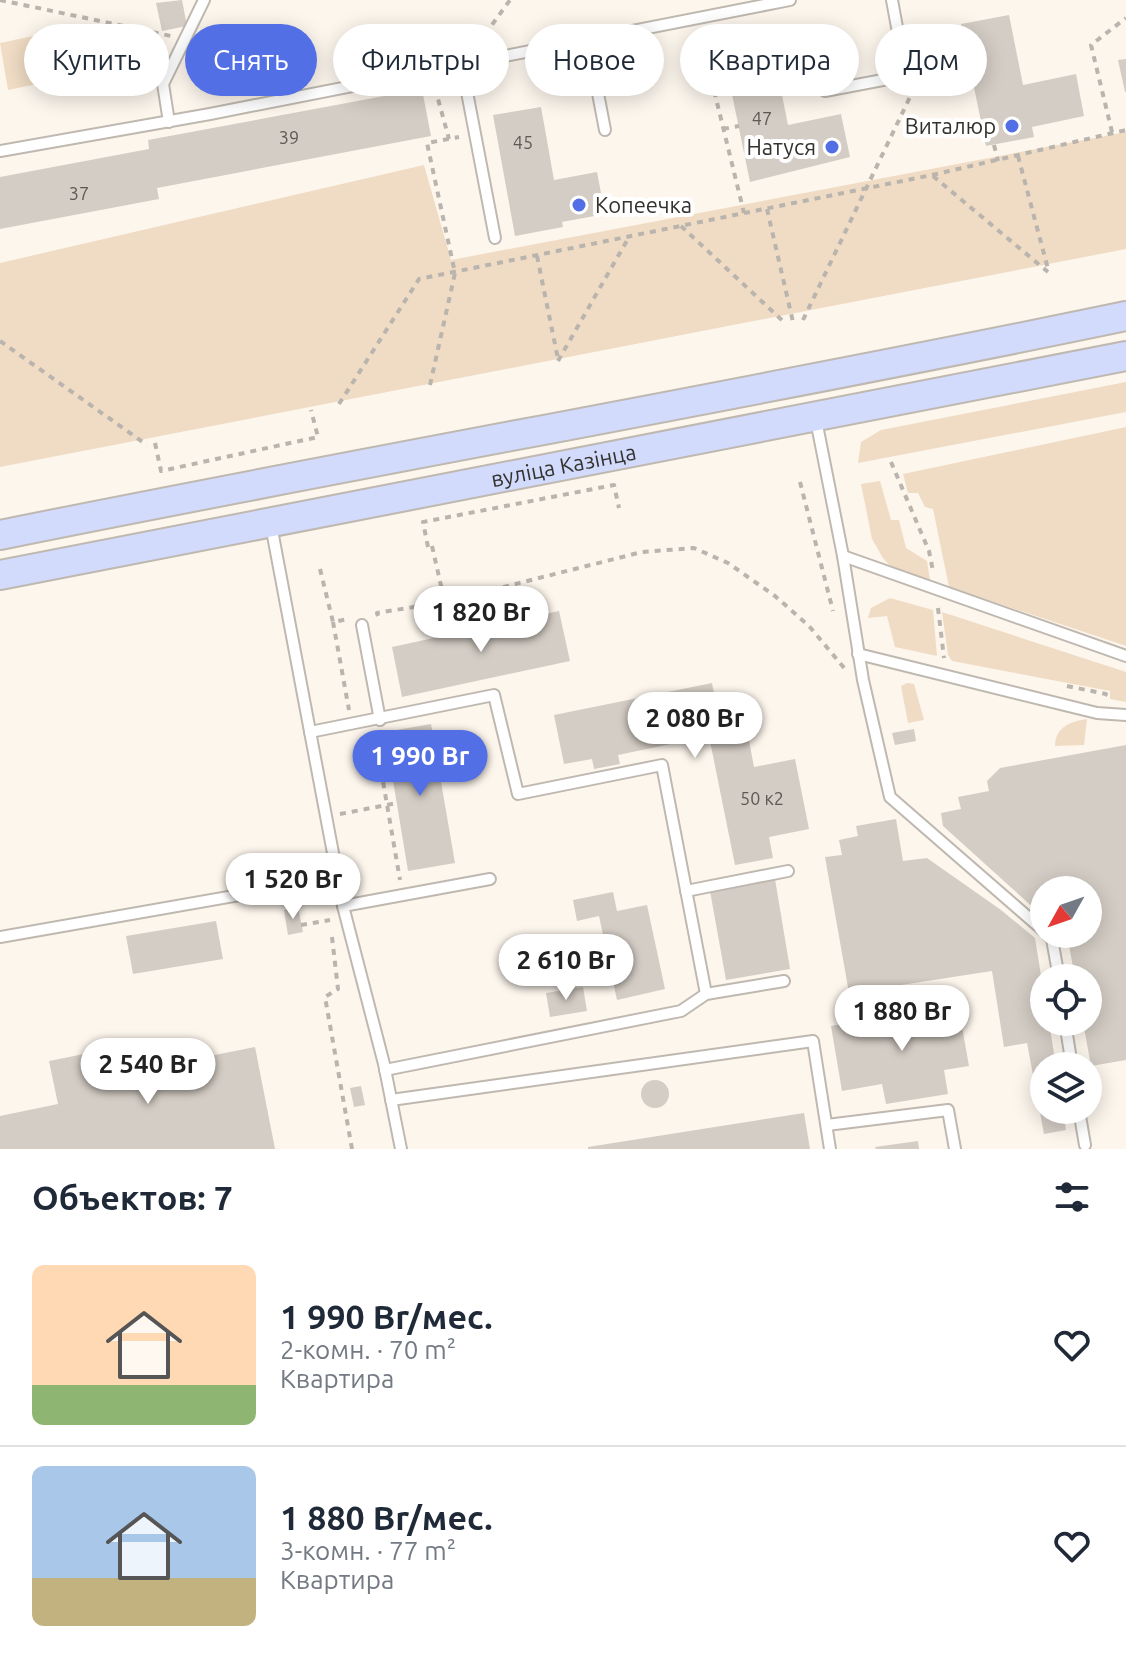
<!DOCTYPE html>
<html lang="ru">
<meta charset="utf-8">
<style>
body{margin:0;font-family:Ubuntu,sans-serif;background:#f2f2f3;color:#1f2937;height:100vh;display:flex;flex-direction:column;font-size:30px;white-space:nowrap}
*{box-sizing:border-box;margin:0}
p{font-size:26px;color:#747a83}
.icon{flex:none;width:44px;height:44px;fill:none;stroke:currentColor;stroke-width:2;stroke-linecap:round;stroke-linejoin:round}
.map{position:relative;height:1149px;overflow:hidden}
.side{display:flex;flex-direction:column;background:#fff;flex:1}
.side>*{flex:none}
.top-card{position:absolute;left:24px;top:24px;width:1078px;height:72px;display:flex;gap:16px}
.needle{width:52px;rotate:230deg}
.buttons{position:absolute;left:1030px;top:876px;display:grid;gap:16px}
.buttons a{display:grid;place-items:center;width:72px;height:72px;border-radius:50%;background:#fff;box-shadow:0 4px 20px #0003;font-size:40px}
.price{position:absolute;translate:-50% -68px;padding:0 18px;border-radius:28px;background:#fff;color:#222;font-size:26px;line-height:52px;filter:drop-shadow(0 2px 4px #0008)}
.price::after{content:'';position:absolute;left:50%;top:48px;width:24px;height:18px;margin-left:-12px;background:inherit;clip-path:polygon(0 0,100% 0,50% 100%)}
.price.active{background:#536fe5;color:#fff}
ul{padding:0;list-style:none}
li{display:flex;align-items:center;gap:24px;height:200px;padding:0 32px}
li+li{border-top:2px solid #e0e1e3}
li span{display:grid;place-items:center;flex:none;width:224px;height:160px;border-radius:12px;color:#555}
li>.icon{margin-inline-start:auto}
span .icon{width:96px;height:96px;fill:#fffc;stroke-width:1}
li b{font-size:34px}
h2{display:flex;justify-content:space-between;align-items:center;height:96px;padding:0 32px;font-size:34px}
.pill{padding:0 28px;border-radius:36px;background:#fff;box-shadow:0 4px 20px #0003;font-size:28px;line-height:72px}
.pill.active{background:#536fe5;color:#fff}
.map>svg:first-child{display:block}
</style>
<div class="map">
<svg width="1126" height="1149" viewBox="0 0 1126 1149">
<rect width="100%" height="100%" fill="#fdf6ed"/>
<g fill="#f0dcc4">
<path d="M76,27L86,74L8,90L0,43Z"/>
<path d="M1126,132V249L0,467V263L424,165L451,260Z"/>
<path d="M1126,382V412L858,463L861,442L881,430Z"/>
<path d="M1126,427V646L949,587L933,509L925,507L918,493H908L903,474Z"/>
<path d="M880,481L891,520H899L906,548L927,561L930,580L891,567L883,558L872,539L861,484Z"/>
<path d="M890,598L933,610L937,656L895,647L887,616L868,618L871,608Z"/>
<path d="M942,612L1126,672V702L1110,699V691L952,661L948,655Z"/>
<path d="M907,683L914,684L924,720L908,723L901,686Z"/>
<path d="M1087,719L1084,745L1055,746C1055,727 1071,721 1087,719Z"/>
</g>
<g fill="#d4cdc5">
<path d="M182,0L187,26L162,31L156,3Z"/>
<path d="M1009,15L1023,85L1076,74L1084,116L1032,127L1034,137L986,146L961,24Z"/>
<path d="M1126,59V92H1125L1118,60Z"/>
<path d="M775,60L788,125L841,114L850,157L750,182L727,70Z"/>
<path d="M422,89L431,136L157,188L159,199L0,229V177L149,149L148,140Z"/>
<path d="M541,107L554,180L597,172L605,214L562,222L563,227L515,236L493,115Z"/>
<path d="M559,611L570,661L402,697L392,647Z"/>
<path d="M712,683L722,735L747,730L754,767L795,759L809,829L769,837L773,858L735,865L709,736L618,755L620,764L594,769L592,759L564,764L554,715Z"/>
<path d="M431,724L455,863L408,871L385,732Z"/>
<path d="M914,729L916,741L895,745L892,733Z"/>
<path d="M1126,745V1060L1091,1066L1083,1022H1088V978H1075L1067,934H1088V890H1044V910L1037,911L943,826L941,813L961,809L958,797L989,791L987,781L1000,768Z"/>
<path d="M896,819L903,861L927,858L1001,910L1035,938L1044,994V1022H1049L1056,1066H1044V1110H1063L1066,1130L1044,1134L1027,1043L1004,1047L992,971L849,993L825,857L842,855L839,840L858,836L856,826Z"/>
<path d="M775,879L790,969L726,980L710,891Z"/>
<path d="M613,892L617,911L647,905L665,989L617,1000L599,916L577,921L573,900Z"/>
<path d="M298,907L303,932L288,935L284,910Z"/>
<path d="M216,921L223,959L133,974L126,936Z"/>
<path d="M583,987L587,1011L550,1017L546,993Z"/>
<path d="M958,1004L969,1066L944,1070L948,1094L886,1104L882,1084L842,1091L831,1026Z"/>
<path d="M255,1047L275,1149H0V1116L58,1104L49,1061L114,1048L119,1074Z"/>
<circle cx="655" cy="1094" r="14"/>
<path d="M361,1086L365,1105L354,1107L350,1088Z"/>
<path d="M804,1113L810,1149H588V1147Z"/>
<path d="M918,1141L919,1149H876L875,1147Z"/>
</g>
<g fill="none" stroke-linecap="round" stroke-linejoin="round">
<defs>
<g id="lane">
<path d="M892,0L906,76"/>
<path d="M588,41L605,130"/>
<path d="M462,66L495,238"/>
<path d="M825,91L951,67"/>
<path d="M169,122L163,84L204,0"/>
<path d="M0,151L210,114L790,0"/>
<path d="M816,420L843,556L863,680L890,797L1044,931"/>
<path d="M271,525L343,906L384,1064L401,1149"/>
<path d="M843,556L1126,656"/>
<path d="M362,625L380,720"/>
<path d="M858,654L1097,713L1126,715"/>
<path d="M310,732L494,695L518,794L662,765L706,994"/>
<path d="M686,891L788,871"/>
<path d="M343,906L490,879"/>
<path d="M1047,934L1052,939L1059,978"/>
<path d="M0,937L337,878"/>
<path d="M1065,1022L1072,1066"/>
<path d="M385,1070L681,1011L706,994L784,981"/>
<path d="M391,1100L813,1041L830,1149"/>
<path d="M1079,1110L1085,1145"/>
<path d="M827,1125L948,1110L955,1149"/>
</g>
<g id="secondary">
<path d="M0,535C375,459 752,394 1126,316"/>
<path id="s1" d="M0,575L1126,356"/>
</g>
</defs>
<use href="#lane" stroke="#bfb8b0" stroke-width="14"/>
<use href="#secondary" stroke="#bfb8b0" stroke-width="32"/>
<g stroke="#b9b4ad" stroke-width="4" stroke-dasharray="6 6" stroke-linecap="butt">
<path d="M0,0L171,36"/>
<path d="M700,33L744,213"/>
<path d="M478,44L510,0"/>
<path d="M435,88L449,139"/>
<path d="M723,129L739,126"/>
<path d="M1112,132L1091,45L1126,18"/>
<path d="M994,145L998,161"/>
<path d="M1018,156L1048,269"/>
<path d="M933,176L1048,272"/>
<path d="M767,209L793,322"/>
<path d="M681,226L785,323"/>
<path d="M537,256L558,359"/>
<path d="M803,320L910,97L909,90"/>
<path d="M0,341L147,445"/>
<path d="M558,361L629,237"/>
<path d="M430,385L455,273L427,143L459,137"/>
<path d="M339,404L419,279L932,175L1126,130"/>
<path d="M155,443L161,471L318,437L311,410"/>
<path d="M891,462L929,551L933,571"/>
<path d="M800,482L833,611"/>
<path d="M432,546L452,634"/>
<path d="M428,547L423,522L614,485L619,508"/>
<path d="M320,569L333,622L348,619"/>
<path d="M938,608L944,658"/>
<path d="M378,616L377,613L444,602L642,552L694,548L728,563L775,596L809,626L845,669"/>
<path d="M333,622L349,710"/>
<path d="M1067,686L1106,694L1104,697"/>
<path d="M375,735L400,880"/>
<path d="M340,814L397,803"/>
<path d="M301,925L330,920"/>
<path d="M332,937L338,989L325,997L352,1149"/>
</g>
<use href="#lane" stroke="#fff" stroke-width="10"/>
<use href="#secondary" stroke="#d2dbfc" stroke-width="28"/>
</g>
<g fill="#536fe5" stroke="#fff" stroke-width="3">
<circle cx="1012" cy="126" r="8"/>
<circle cx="832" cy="147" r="8"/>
<circle cx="579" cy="205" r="8"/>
</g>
<g text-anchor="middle" stroke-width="8" stroke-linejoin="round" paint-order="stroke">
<g font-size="18" fill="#5c5954">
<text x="762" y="125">47</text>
<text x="289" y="144">39</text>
<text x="523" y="149">45</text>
<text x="79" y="200">37</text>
<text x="762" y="805">50 к2</text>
</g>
<g font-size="22" fill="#34322e" stroke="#fff" text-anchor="end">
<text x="996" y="134">Виталюр</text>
<text x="816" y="155">Натуся</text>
<text x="595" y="213" text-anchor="start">Копеечка</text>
</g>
<g font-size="22" fill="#34322e" stroke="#fff">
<text dy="8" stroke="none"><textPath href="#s1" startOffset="574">вуліца Казінца</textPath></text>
</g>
</g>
</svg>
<div class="buttons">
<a><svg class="needle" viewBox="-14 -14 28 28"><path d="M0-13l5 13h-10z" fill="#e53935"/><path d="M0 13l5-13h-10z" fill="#747a83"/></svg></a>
<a><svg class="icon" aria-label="locate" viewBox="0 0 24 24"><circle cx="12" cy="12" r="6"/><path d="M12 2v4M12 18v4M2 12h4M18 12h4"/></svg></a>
<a><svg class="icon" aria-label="layers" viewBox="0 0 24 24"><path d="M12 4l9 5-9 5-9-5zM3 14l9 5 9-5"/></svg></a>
</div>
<b class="price" style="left:481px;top:654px">1 820 Br</b>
<b class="price" style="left:695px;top:760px">2 080 Br</b>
<b class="price active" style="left:420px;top:798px">1 990 Br</b>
<b class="price" style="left:293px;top:921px">1 520 Br</b>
<b class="price" style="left:566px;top:1002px">2 610 Br</b>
<b class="price" style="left:902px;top:1053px">1 880 Br</b>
<b class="price" style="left:148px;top:1106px">2 540 Br</b>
<div class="top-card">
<a class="pill">Купить</a>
<a class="pill active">Снять</a>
<a class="pill">Фильтры</a>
<a class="pill">Новое</a>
<a class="pill">Квартира</a>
<a class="pill">Дом</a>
</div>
</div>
<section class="side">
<h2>Объектов: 7<svg class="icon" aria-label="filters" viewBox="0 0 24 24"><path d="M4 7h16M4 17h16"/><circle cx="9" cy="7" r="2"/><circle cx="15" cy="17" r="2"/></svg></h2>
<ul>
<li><span style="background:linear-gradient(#ffd9b3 75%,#8fb573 0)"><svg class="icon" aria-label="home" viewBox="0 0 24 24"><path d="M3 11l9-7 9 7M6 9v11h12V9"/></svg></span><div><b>1 990 Br/мес.</b><p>2-комн. · 70 m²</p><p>Квартира</p></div><svg class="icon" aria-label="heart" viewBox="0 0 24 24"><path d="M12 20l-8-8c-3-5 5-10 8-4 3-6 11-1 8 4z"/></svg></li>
<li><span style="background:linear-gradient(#a9c7e8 70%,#c2b280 0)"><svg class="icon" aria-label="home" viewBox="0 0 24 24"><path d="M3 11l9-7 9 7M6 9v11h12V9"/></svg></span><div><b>1 880 Br/мес.</b><p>3-комн. · 77 m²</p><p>Квартира</p></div><svg class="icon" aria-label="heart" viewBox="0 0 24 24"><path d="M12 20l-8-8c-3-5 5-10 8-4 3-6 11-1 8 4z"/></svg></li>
</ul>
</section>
